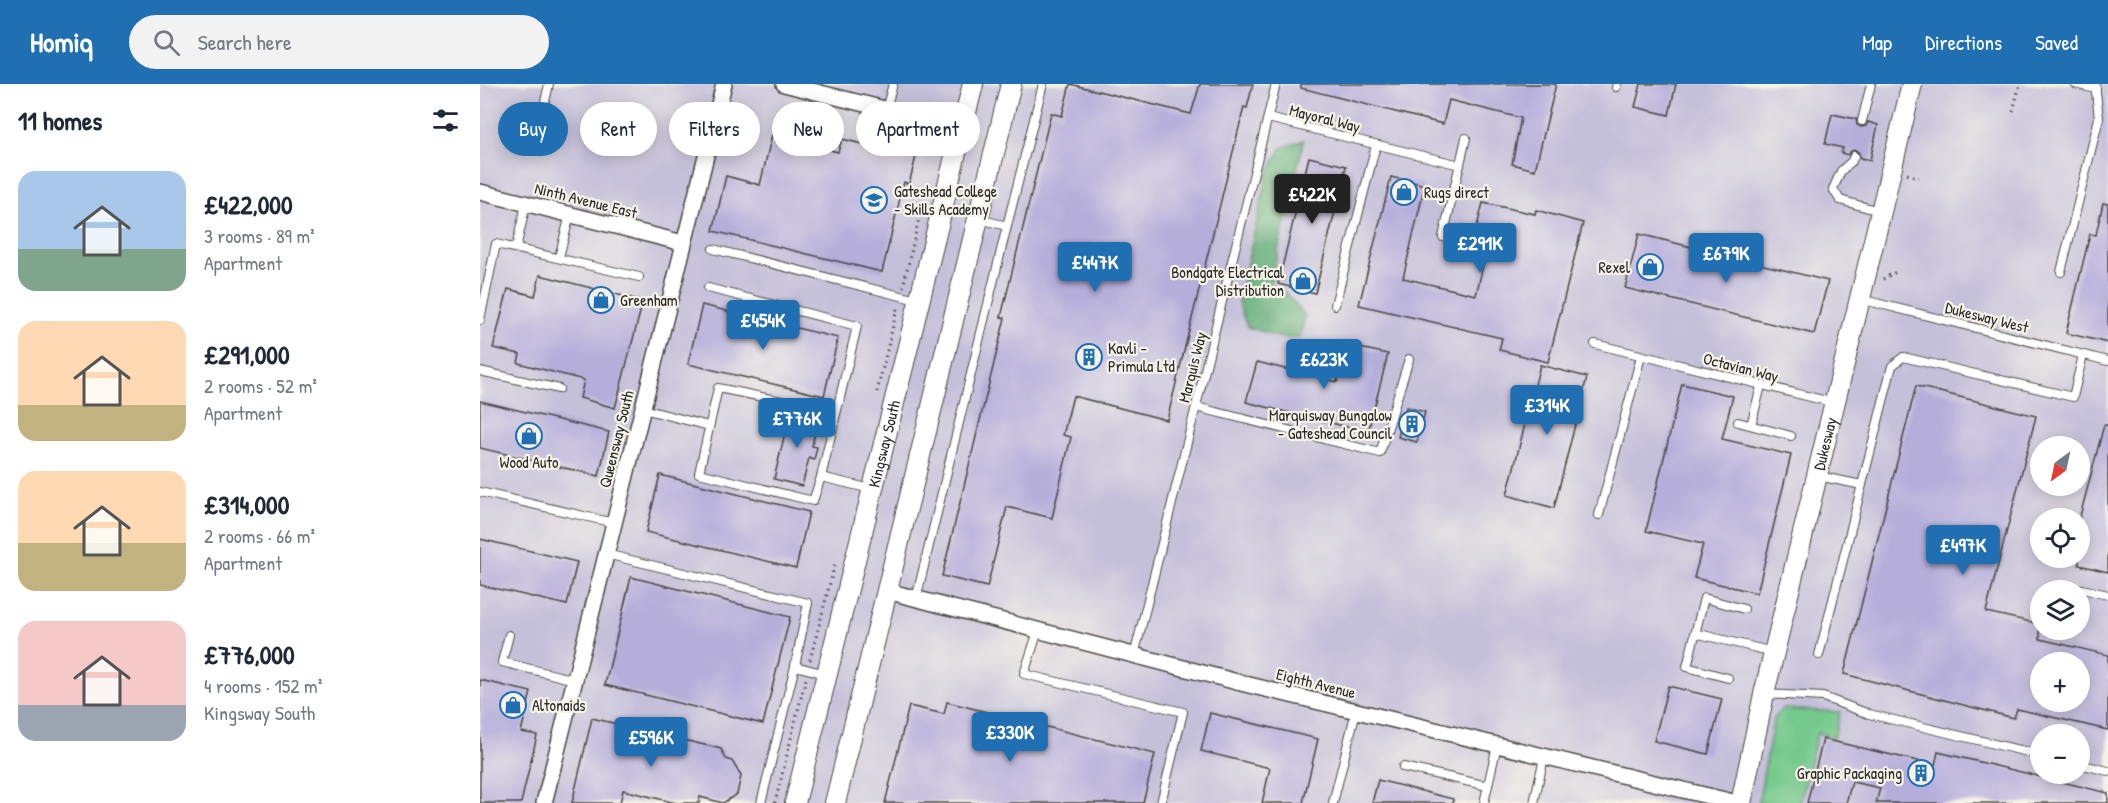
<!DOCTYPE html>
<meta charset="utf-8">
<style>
body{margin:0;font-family:"Patrick Hand",sans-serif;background:#f2f2f3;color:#1f2937;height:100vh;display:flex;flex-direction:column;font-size:22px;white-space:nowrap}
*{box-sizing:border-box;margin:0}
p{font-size:20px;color:#747a83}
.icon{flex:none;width:33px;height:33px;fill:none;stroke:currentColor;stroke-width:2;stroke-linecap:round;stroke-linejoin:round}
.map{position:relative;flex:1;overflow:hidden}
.drawer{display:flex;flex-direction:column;background:#fff;width:480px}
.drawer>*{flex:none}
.banner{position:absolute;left:18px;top:18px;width:570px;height:54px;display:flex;gap:12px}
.needle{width:39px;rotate:213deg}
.fabs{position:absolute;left:1550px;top:352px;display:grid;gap:12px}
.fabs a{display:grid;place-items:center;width:60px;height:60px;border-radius:50%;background:#fff;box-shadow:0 3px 15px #0003;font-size:30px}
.price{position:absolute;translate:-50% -51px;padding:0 14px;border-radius:6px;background:#1f6fb2;color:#fff;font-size:20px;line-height:39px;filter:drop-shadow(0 2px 3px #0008)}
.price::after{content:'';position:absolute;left:50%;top:36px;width:18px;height:14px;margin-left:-9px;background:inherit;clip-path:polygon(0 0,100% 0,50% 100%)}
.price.current{background:#222;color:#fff}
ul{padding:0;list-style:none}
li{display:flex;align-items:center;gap:18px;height:150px;padding:0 18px}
li span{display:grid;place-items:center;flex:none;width:168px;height:120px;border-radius:18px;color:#555}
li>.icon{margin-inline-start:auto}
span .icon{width:72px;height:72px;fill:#fffc;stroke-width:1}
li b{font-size:26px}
h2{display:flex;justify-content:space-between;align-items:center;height:72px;padding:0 18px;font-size:26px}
.chip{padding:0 21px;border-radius:27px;background:#fff;box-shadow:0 3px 15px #0003;font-size:21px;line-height:54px}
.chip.current{background:#1f6fb2;color:#fff}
header{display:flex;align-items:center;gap:36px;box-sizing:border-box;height:84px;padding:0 30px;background:#1f6fb2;color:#fff}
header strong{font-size:28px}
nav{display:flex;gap:33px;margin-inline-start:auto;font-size:21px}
.search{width:420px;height:54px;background:#f2f2f3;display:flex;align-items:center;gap:15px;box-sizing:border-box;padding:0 21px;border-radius:33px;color:#747a83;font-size:22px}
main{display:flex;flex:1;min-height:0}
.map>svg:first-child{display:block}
</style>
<header>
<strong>Homiq</strong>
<div class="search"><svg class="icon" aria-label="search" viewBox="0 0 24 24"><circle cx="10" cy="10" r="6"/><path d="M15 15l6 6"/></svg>Search here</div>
<nav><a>Map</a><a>Directions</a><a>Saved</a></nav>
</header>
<main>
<section class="drawer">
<h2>11 homes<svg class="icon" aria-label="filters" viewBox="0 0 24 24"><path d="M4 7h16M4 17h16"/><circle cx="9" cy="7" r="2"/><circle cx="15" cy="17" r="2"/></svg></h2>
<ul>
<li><span style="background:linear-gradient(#a9c7e8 65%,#7fa58c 0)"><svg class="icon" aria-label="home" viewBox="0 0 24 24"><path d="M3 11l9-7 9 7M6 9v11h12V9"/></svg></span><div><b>£422,000</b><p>3 rooms · 89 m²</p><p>Apartment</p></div></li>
<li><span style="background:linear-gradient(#ffd9b3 70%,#c2b280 0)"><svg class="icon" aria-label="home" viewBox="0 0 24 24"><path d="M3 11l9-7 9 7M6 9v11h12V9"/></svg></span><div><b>£291,000</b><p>2 rooms · 52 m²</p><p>Apartment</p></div></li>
<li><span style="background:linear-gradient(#ffd9b3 60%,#c2b280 0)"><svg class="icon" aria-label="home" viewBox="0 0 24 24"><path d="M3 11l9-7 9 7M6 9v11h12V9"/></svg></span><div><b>£314,000</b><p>2 rooms · 66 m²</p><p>Apartment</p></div></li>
<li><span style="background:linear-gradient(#f6c9c9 70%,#9aa5b1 0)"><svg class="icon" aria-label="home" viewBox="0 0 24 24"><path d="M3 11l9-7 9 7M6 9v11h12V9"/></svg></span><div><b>£776,000</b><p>4 rooms · 152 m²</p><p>Kingsway South</p></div></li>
</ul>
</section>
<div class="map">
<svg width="1628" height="719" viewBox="0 0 1628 719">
<rect width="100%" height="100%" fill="#f7f3e8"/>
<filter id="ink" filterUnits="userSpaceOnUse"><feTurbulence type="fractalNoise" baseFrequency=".0167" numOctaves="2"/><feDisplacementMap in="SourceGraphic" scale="12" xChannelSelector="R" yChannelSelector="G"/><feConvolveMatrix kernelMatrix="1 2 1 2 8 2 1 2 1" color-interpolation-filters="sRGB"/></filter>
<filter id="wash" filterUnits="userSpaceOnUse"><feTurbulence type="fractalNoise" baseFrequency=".008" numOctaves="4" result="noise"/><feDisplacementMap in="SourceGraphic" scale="24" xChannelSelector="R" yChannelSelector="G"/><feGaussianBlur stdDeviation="1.35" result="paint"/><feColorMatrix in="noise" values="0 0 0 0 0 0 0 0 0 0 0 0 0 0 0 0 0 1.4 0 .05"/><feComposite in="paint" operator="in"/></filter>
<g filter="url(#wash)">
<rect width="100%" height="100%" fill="#ede3c3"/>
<path fill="#c5c0da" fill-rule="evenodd" d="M0,0H1628V719H0ZM1560,363H1599V402H1560ZM1560,435H1599V474H1560ZM1560,507H1599V546H1560ZM1560,579H1599V618H1560ZM1560,651H1599V690H1560Z"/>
<path fill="#75c98c" stroke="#507a5c" stroke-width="1.5" d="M1302,625L1360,628L1354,653L1337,649L1320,719H1278L1294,635Z"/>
<path fill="#60ad78" stroke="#466c52" stroke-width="1.5" d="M824,56L790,201L804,207L825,232L820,254H802L767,243L758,218L788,89L801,64Z"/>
<g id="blocks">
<g fill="#b5aedb" fill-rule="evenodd">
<path d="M590,0L711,30L720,0H773L767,24L764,23L687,336L593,312L583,351L591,353L572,434L527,423L507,503L462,492L525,234L521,233L571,29L582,32Z"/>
<path d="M821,0H1076L1055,86L1032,80L1041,34L969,16L963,40L821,4Z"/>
<path d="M1161,0H1196L1189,31L1155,23Z"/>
<path d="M1352,30L1376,35L1377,41L1381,43L1386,42L1388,38L1398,41L1390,76L1380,74L1379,69L1376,66L1371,67L1368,71L1361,69L1363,64L1345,60Z"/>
<path d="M397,50L439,61L429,100L424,98L402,188L233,147L246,92L280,101L292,51L358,68L362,55L394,63Z"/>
<path d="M829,73L866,82L835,209L798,200Z"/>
<path d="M911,93L945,101L923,194L996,211L1009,157L994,154L1003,119L1055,130L1056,126L1103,139L1068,278L1019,266L1022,254L879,221Z"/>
<path d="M1623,119L1628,120V259L1586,249L1610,150L1616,151Z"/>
<path d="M1159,150L1348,197L1334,250L1145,204Z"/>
<path d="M60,191L163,217L135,324L100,314L104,296L38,279L40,270L13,264L28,205L55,212Z"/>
<path d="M222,221L358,254L344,312L208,280Z"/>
<path d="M866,261L908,270L888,348L766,318L777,278L857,298Z"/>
<path d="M1060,281L1107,293L1074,424L1027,411Z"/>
<path d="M1202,300L1253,312L1242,355L1311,371L1277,509L1214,494L1223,460L1166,447Z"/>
<path d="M1436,302L1556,332L1506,528L1560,540V555L1628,571V646L1537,625L1534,634L1364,590ZM1560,579H1599V618H1560Z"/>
<path d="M0,317L129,348L119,392L0,364Z"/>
<path d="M926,323L945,328L937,358L918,353Z"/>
<path d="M310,328L338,335L332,362L337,363L334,376L329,374L322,402L294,395Z"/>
<path d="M1624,341H1628V488L1599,481V436Z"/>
<path d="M180,391L329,428L316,484L166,448Z"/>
<path d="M0,455L97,478L87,521L0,501Z"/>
<path d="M151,493L310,533L283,640L125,601Z"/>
<path d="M0,596L51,608L41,648L57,651L41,719H0Z"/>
<path d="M1188,602L1242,615L1228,670L1174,657Z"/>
<path d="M467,618L675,670L663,719H405L429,622L464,630Z"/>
<path d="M730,629L838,655L823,719H782L790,684L721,667Z"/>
<path d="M112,634L241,665L246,675L252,677L261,692L257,710L243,719L220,713L219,719H196L143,706L140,719H92Z"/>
<path d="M1343,655L1455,681L1458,668L1628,709V719H1396L1400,704L1372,698L1366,719H1327Z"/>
<path d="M898,696L973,715V719H892Z"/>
</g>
</g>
</g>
<g filter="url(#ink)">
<use href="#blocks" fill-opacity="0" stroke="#484742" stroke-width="1.5"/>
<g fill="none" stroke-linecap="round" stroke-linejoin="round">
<defs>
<g id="service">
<path d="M1595,0L1616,5"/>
<path d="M1136,3L1137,0"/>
<path d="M406,25L413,0"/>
<path d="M788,34L980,81"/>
<path d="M1382,37L1391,0"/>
<path d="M60,39L69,0"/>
<path d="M232,41L265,50"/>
<path d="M1374,72L1372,77L1361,87L1353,105L1360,116L1399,127"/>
<path d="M527,142L563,0"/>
<path d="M963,153L986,54"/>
<path d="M36,164L46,120"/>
<path d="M233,165L437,216"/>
<path d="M79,173L90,131"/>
<path d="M1581,188L1619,34L1615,0"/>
<path d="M228,204L377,242L341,393L391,405"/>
<path d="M1380,215L1628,277"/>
<path d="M855,221L896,61"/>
<path d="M0,236L16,160L159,193"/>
<path d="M1115,260L1355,319"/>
<path d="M0,287L79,305"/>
<path d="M716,323L900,369L929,275"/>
<path d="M163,325L229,342"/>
<path d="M1258,338L1311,352"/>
<path d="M1271,341L1281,302"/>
<path d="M1338,392L1382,401"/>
<path d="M341,393L333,417L219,389L238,304L356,328"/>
<path d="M0,408L134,439"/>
<path d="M1119,431L1161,272"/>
<path d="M126,470L328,519L315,582"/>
<path d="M1602,505L1628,511"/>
<path d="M436,515L527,142L499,135"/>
<path d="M558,547L544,590L703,628L681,719"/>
<path d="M1215,549L1293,568"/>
<path d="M29,551L22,578L95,596"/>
<path d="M1339,571L1412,282L1423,273L1593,313L1603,271"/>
<path d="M654,572L796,0"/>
<path d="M1248,594L1207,583L1224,514L1264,525"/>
<path d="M1284,610L1343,613L1389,630L1560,671"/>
<path d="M1599,680L1628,687"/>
<path d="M923,683L1008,702"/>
<path d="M281,719L315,582L346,590"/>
<path d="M853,719L876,627"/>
<path d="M1004,719L1017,661"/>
<path d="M1054,719L1064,673"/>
</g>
<g id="minor">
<path d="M304,0L481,44"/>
<path d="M0,108L203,159"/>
<path d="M407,507L765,600L1257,719"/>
<path d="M64,719L244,0"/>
</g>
<g id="tertiary">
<path id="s1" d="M315,719L493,0"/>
<path d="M355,719L531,0"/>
<path id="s2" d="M1261,719L1284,610L1432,0"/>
</g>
</defs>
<use href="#service" stroke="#484742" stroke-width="10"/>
<use href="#minor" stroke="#484742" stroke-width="18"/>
<use href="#tertiary" stroke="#484742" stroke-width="22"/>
<g stroke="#484742" stroke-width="3" stroke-dasharray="1.5 4.5" stroke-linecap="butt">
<path d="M1533,27L1540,0"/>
<path d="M1427,90L1439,94"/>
<path d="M1403,195L1416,188"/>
<path d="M423,203L442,121L445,117"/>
<path d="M397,308L418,221"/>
<path d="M330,576L355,480"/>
<path d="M295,719L326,594"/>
</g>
<use href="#service" stroke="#fff" stroke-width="8"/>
<use href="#minor" stroke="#fff" stroke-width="15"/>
<use href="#tertiary" stroke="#fff" stroke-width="20"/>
</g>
</g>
<defs>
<symbol id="shop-ring" viewBox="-11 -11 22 22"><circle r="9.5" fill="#f7f3e8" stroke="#1f6fb2" stroke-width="1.5"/><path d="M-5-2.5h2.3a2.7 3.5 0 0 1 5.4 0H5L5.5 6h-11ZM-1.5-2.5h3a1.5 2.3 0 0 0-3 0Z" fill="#1f6fb2"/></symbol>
<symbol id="university-ring" viewBox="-11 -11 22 22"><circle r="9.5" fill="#f7f3e8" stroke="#1f6fb2" stroke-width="1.5"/><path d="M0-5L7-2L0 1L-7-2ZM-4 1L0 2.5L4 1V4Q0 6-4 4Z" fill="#1f6fb2"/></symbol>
<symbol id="building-ring" viewBox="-11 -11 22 22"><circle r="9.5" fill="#f7f3e8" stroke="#1f6fb2" stroke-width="1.5"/><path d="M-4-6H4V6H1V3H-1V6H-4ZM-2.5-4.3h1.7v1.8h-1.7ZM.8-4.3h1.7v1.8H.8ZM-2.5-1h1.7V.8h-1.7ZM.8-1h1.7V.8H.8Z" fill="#1f6fb2"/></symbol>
</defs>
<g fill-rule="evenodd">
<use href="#shop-ring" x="909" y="93" width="30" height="30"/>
<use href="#university-ring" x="379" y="101" width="30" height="30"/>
<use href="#shop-ring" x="1155" y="168" width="30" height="30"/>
<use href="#shop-ring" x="808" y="182" width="30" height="30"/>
<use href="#shop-ring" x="106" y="201" width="30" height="30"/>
<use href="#building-ring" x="594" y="258" width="30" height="30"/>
<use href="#building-ring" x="917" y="325" width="30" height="30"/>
<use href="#shop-ring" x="34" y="337" width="30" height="30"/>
<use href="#shop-ring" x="18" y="606" width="30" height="30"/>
<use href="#building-ring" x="1426" y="674" width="30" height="30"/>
</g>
<g text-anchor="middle" stroke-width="4.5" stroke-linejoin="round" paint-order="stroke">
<g font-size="16" fill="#2b2b2b" stroke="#f7f3e8">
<text transform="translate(845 34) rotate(14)" y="6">Mayoral Way</text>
<text transform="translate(106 116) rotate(14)" y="6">Ninth Avenue East</text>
<text transform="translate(1507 233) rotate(14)" y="6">Dukesway West</text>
<text transform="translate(712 283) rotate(-76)" y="6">Marquis Way</text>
<text transform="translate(1261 283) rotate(14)" y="6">Octavian Way</text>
<text transform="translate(136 355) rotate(-76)" y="6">Queensway South</text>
<text dy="6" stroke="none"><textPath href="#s1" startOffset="370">Kingsway South</textPath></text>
<text dy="6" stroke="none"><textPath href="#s2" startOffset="369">Dukesway</textPath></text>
<text transform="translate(836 599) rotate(14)" y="6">Eighth Avenue</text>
</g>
<g font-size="16" fill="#2b2b2b" stroke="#f7f3e8" text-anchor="start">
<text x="414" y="113">Gateshead College<tspan x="414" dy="18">- Skills Academy</tspan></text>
<text x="944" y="114">Rugs direct</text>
<text x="1150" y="189" text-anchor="end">Rexel</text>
<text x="804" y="194" text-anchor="end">Bondgate Electrical<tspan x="804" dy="18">Distribution</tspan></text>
<text x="140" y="222">Greenham</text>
<text x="628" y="270">Kavli -<tspan x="628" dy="18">Primula Ltd</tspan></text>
<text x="912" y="337" text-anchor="end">Marquisway Bungalow<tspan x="912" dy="18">- Gateshead Council</tspan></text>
<text x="49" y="384" text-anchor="middle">Wood Auto</text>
<text x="52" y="627">Altonaids</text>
<text x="1422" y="695" text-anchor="end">Graphic Packaging</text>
</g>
</g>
</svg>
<div class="fabs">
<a><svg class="needle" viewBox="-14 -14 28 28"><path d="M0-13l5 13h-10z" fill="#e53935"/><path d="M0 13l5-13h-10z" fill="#747a83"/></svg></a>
<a><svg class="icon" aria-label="locate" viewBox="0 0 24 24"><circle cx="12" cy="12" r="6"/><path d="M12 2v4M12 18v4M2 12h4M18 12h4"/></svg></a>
<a><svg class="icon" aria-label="layers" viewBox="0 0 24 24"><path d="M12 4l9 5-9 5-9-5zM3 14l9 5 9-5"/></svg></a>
<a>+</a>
<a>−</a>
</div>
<b class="price current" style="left:832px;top:141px">£422K</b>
<b class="price" style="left:1000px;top:190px">£291K</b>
<b class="price" style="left:1246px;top:200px">£679K</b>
<b class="price" style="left:615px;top:209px">£447K</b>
<b class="price" style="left:283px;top:267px">£454K</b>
<b class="price" style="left:844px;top:306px">£623K</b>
<b class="price" style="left:1067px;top:352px">£314K</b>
<b class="price" style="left:317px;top:365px">£776K</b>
<b class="price" style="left:1483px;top:492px">£497K</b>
<b class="price" style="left:530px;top:679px">£330K</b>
<b class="price" style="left:171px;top:684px">£596K</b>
<div class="banner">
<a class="chip current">Buy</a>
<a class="chip">Rent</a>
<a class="chip">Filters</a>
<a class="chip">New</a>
<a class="chip">Apartment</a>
</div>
</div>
</main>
